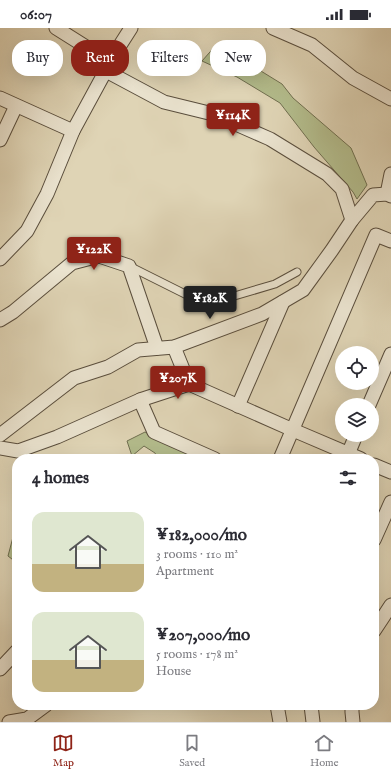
<!DOCTYPE html>
<meta charset="utf-8">
<style>
body{margin:0;font-family:"IM FELL English",serif;background:#f2f2f3;color:#2b2b33;height:100vh;display:flex;flex-direction:column;font-size:15px;white-space:nowrap}
*{box-sizing:border-box;margin:0}
p{font-size:13px;color:#7c7c81}
.icon{flex:none;width:22px;height:22px;fill:none;stroke:currentColor;stroke-width:2;stroke-linecap:round;stroke-linejoin:round}
.map{position:relative;flex:1;overflow:hidden}
.panel{position:absolute;left:12px;top:426px;width:367px;height:256px;display:flex;flex-direction:column;background:#fff;border-radius:16px;box-shadow:0 4px 16px #0002}
.panel>*{flex:none}
.banner{position:absolute;left:12px;top:12px;width:367px;height:36px;display:flex;gap:8px}
.tools{position:absolute;left:335px;top:318px;display:grid;gap:8px}
.tools a{display:grid;place-items:center;width:44px;height:44px;border-radius:50%;background:#fff;box-shadow:0 4px 16px #0002;font-size:20px}
.price{position:absolute;translate:-50% -34px;padding:0 9px;border-radius:4px;background:#8f2418;color:#fff;font-size:13px;line-height:26px;filter:drop-shadow(0 1px 2px #0008)}
.price::after{content:'';position:absolute;left:50%;top:24px;width:12px;height:9px;margin-left:-6px;background:inherit;clip-path:polygon(0 0,100% 0,50% 100%)}
.price.current{background:#222;color:#fff}
ul{padding:0;list-style:none}
li{display:flex;align-items:center;gap:12px;height:100px;padding:0 20px}
li span{display:grid;place-items:center;flex:none;width:112px;height:80px;border-radius:12px;color:#555}
li>.icon{margin-inline-start:auto}
span .icon{width:48px;height:48px;fill:#fffc;stroke-width:1}
li b{font-size:17px}
h2{display:flex;justify-content:space-between;align-items:center;height:48px;padding:0 20px;font-size:17px}
.chip{padding:0 14px;border-radius:16px;background:#fff;box-shadow:0 4px 16px #0002;font-size:14px;line-height:36px}
.chip.current{background:#8f2418;color:#fff}
.status{display:flex;justify-content:space-between;align-items:center;height:28px;padding:0 20px;background:#fff;direction:ltr}
.status svg{height:11px;fill:currentColor}
.dock{display:flex;justify-content:space-around;align-items:center;height:56px;border-top:1px solid #e1e1e2;background:#fff;font-size:11px;color:#7c7c81}
.dock a{display:grid;justify-items:center;gap:2px}
.dock .current{color:#8f2418}
.map>svg:first-child{display:block}
</style>
<div class="status"><b>06:07</b><svg viewBox="0 0 49 12"><path d="M0 12V9h3v3zM5 12V6h3v6zM10 12V3h3v9zM15 12V0h3v12zM26 1h20v11H26zM47 4h2v5h-2z"/></svg></div>
<div class="map">
<svg width="391" height="694" viewBox="0 0 391 694">
<rect width="100%" height="100%" fill="#dfd4b5"/>
<filter id="stains"><feTurbulence type="fractalNoise" baseFrequency=".005" numOctaves="4"/><feColorMatrix values="0 0 0 0 .2 0 0 0 0 .09 0 0 0 0 .02 0 0 0 .5 -.17"/></filter>
<radialGradient id="worn" r=".72"><stop offset=".6" stop-color="#630" stop-opacity="0"/><stop offset="1" stop-color="#630" stop-opacity=".3"/></radialGradient>
<g fill="#b3bc8c" stroke="#706f50">
<path d="M217,16L282,56L293,70L351,120L367,157L357,171L353,164L314,119L280,75L237,49L202,33Z"/>
<path d="M145,404L160,412L203,431H158L155,425L144,418L132,428L127,413Z"/>
<path d="M17,494V535L8,528Z"/>
</g>
<g fill="none" stroke-linecap="round" stroke-linejoin="round">
<defs>
<path id="service" d="M129,238L187,267L231,269L275,256L297,244"/>
<g id="minor">
<path d="M56,0L110,34"/>
<path d="M273,0L312,17L353,50L391,71"/>
<path d="M106,43L164,74L213,86L270,111L327,146L342,161L352,192"/>
<path d="M0,70L73,103"/>
<path d="M0,112L16,78"/>
<path d="M387,166L391,146"/>
<path d="M0,231L27,203L47,166L73,103L117,22L131,0"/>
<path d="M0,292L13,284L72,235L99,228L129,238L157,320"/>
<path d="M174,319L189,356"/>
<path d="M140,372L154,404L215,431"/>
<path d="M369,377L391,326"/>
<path d="M238,378L283,274"/>
<path d="M0,407L74,350L108,339L138,322L174,319L262,286L303,262L332,222L352,192L373,167L387,166L391,168"/>
<path d="M0,420L18,423L57,409L140,372L189,356L293,402L361,431"/>
<path d="M280,431L376,207L391,213"/>
<path d="M346,431L356,407"/>
<path d="M374,437L391,444"/>
<path d="M374,512L391,474"/>
<path d="M374,603L391,577"/>
<path d="M0,641L17,623"/>
<path d="M277,677L280,694"/>
<path d="M311,677L313,694"/>
<path d="M352,677V684L353,694"/>
<path d="M9,694L27,691L46,677"/>
</g>
</defs>
<use href="#service" stroke="#5a4e3d" stroke-width="9"/>
<use href="#minor" stroke="#5a4e3d" stroke-width="15"/>
<use href="#service" stroke="#eae3cf" stroke-width="7"/>
<use href="#minor" stroke="#eae3cf" stroke-width="13"/>
</g>
<rect width="100%" height="100%" filter="url(#stains)"/>
<rect width="100%" height="100%" fill="url(#worn)"/>
</svg>
<div class="tools">
<a><svg class="icon" aria-label="locate" viewBox="0 0 24 24"><circle cx="12" cy="12" r="6"/><path d="M12 2v4M12 18v4M2 12h4M18 12h4"/></svg></a>
<a><svg class="icon" aria-label="layers" viewBox="0 0 24 24"><path d="M12 4l9 5-9 5-9-5zM3 14l9 5 9-5"/></svg></a>
</div>
<b class="price" style="left:233px;top:109px">¥114K</b>
<b class="price" style="left:94px;top:243px">¥122K</b>
<b class="price current" style="left:210px;top:292px">¥182K</b>
<b class="price" style="left:178px;top:372px">¥207K</b>
<div class="banner">
<a class="chip">Buy</a>
<a class="chip current">Rent</a>
<a class="chip">Filters</a>
<a class="chip">New</a>
</div>
<section class="panel">
<h2>4 homes<svg class="icon" aria-label="filters" viewBox="0 0 24 24"><path d="M4 7h16M4 17h16"/><circle cx="9" cy="7" r="2"/><circle cx="15" cy="17" r="2"/></svg></h2>
<ul>
<li><span style="background:linear-gradient(#dfe7d0 65%,#c2b280 0)"><svg class="icon" aria-label="home" viewBox="0 0 24 24"><path d="M3 11l9-7 9 7M6 9v11h12V9"/></svg></span><div><b>¥182,000/mo</b><p>3 rooms · 110 m²</p><p>Apartment</p></div></li>
<li><span style="background:linear-gradient(#dfe7d0 60%,#c2b280 0)"><svg class="icon" aria-label="home" viewBox="0 0 24 24"><path d="M3 11l9-7 9 7M6 9v11h12V9"/></svg></span><div><b>¥207,000/mo</b><p>5 rooms · 178 m²</p><p>House</p></div></li>
</ul>
</section>
</div>
<nav class="dock">
<a class="current"><svg class="icon" aria-label="map" viewBox="0 0 24 24"><path d="M3 6l6-2 6 2 6-2v14l-6 2-6-2-6 2zM9 4v14M15 6v14"/></svg>Map</a>
<a><svg class="icon" aria-label="saved" viewBox="0 0 24 24"><path d="M7 4h10v16l-5-4-5 4z"/></svg>Saved</a>
<a><svg class="icon" aria-label="home" viewBox="0 0 24 24"><path d="M3 11l9-7 9 7M6 9v11h12V9"/></svg>Home</a>
</nav>
